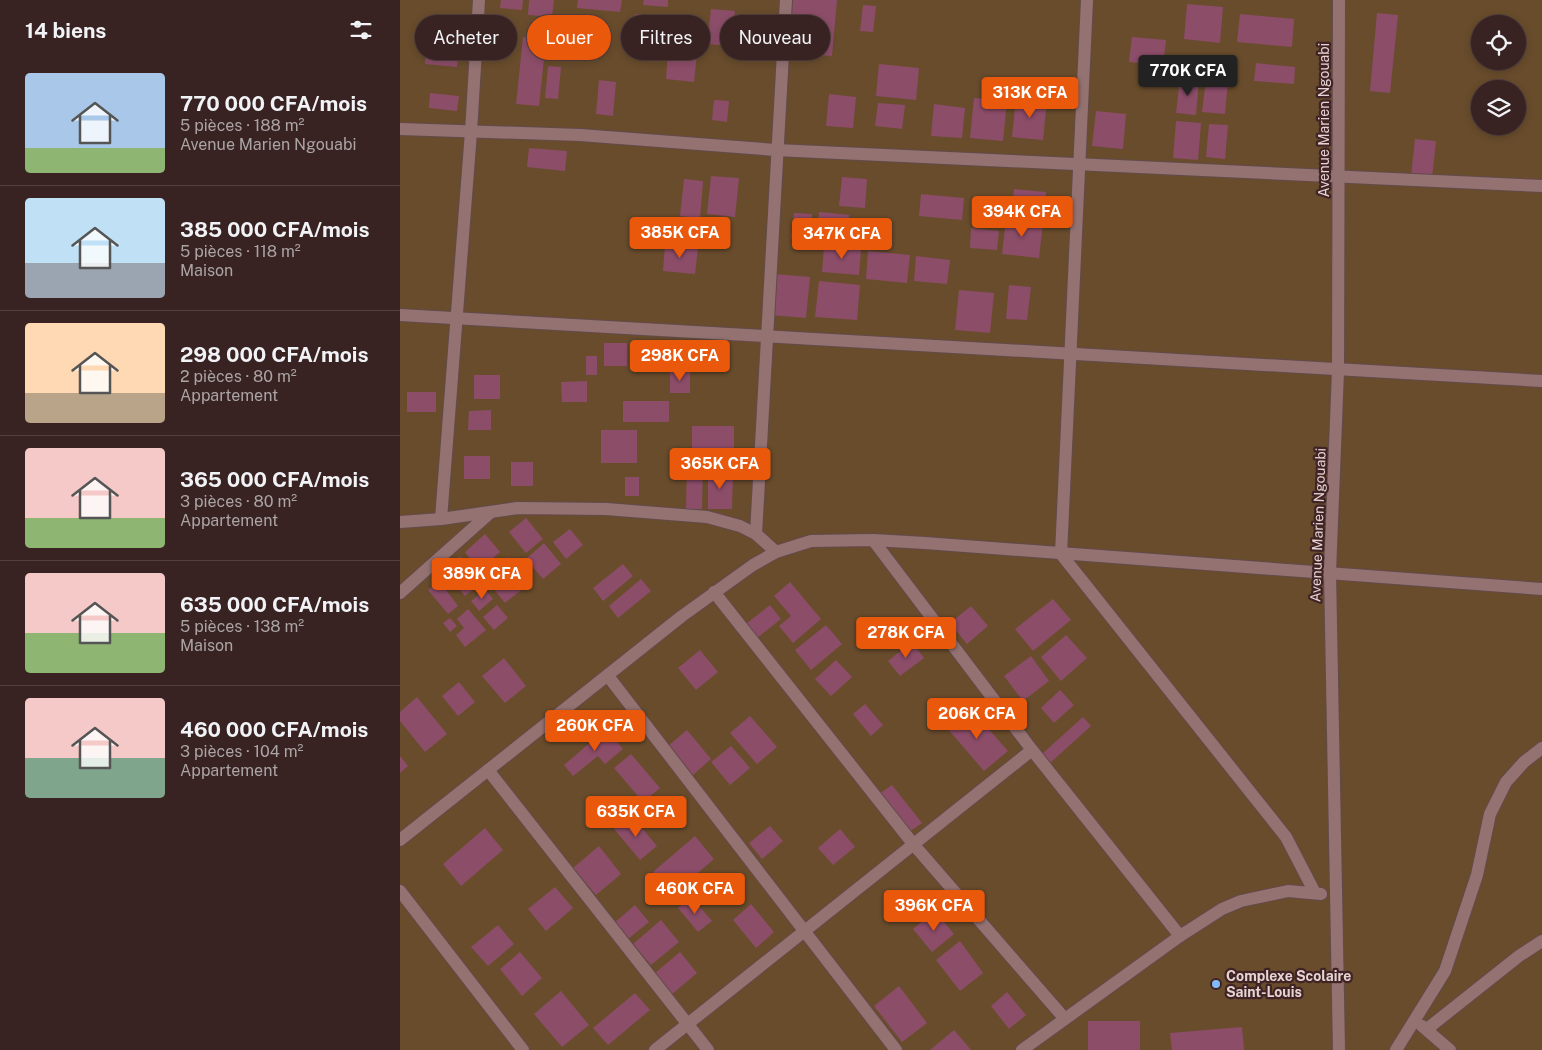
<!DOCTYPE html>
<html lang="fr">
<meta charset="utf-8">
<style>
body{margin:0;font-family:"Public Sans",sans-serif;background:#432f2f;color:#f1f3f6;height:100vh;display:flex;flex-direction:column;font-size:19px;white-space:nowrap}
*{box-sizing:border-box;margin:0}
p{font-size:16px;color:#aba4a5}
.icon{flex:none;width:28px;height:28px;fill:none;stroke:currentColor;stroke-width:2;stroke-linecap:round;stroke-linejoin:round}
.map{position:relative;flex:1;overflow:hidden}
.side{display:flex;flex-direction:column;background:#382222;width:400px}
.side>*{flex:none}
.guide{position:absolute;left:15px;top:15px;width:475px;height:45px;display:flex;gap:10px}
.controls{position:absolute;left:1071px;top:15px;display:grid;gap:10px}
.controls a{display:grid;place-items:center;width:55px;height:55px;border-radius:50%;background:#382222;box-shadow:0 2px 8px #0003,0 0 0 1px #523f40;font-size:25px}
.price{position:absolute;translate:-50% -42px;padding:0 11px;border-radius:5px;background:#ea580c;color:#fff;font-size:16px;line-height:32px;filter:drop-shadow(0 1px 2px #0008)}
.price::after{content:'';position:absolute;left:50%;top:30px;width:15px;height:11px;margin-left:-8px;background:inherit;clip-path:polygon(0 0,100% 0,50% 100%)}
.price.active{background:#222;color:#fff}
ul{padding:0;list-style:none}
li{display:flex;align-items:center;gap:15px;height:125px;padding:0 25px}
li+li{border-top:1px solid #523f40}
li span{display:grid;place-items:center;flex:none;width:140px;height:100px;border-radius:5px;color:#555}
li>.icon{margin-inline-start:auto}
span .icon{width:60px;height:60px;fill:#fffc;stroke-width:1}
li b{font-size:21px}
h2{display:flex;justify-content:space-between;align-items:center;height:60px;padding:0 25px;font-size:21px}
.pill{padding:0 18px;border-radius:22px;background:#382222;box-shadow:0 2px 8px #0003,0 0 0 1px #523f40;font-size:18px;line-height:45px}
.pill.active{background:#ea580c;color:#fff}
main{display:flex;flex:1;min-height:0}
.map>svg:first-child{display:block}
</style>
<main>
<section class="side">
<h2>14 biens<svg class="icon" aria-label="filters" viewBox="0 0 24 24"><path d="M4 7h16M4 17h16"/><circle cx="9" cy="7" r="2"/><circle cx="15" cy="17" r="2"/></svg></h2>
<ul>
<li><span style="background:linear-gradient(#a9c7e8 75%,#8fb573 0)"><svg class="icon" aria-label="home" viewBox="0 0 24 24"><path d="M3 11l9-7 9 7M6 9v11h12V9"/></svg></span><div><b>770 000 CFA/mois</b><p>5 pièces · 188 m²</p><p>Avenue Marien Ngouabi</p></div></li>
<li><span style="background:linear-gradient(#bfe0f5 65%,#9aa5b1 0)"><svg class="icon" aria-label="home" viewBox="0 0 24 24"><path d="M3 11l9-7 9 7M6 9v11h12V9"/></svg></span><div><b>385 000 CFA/mois</b><p>5 pièces · 118 m²</p><p>Maison</p></div></li>
<li><span style="background:linear-gradient(#ffd9b3 70%,#b9a48a 0)"><svg class="icon" aria-label="home" viewBox="0 0 24 24"><path d="M3 11l9-7 9 7M6 9v11h12V9"/></svg></span><div><b>298 000 CFA/mois</b><p>2 pièces · 80 m²</p><p>Appartement</p></div></li>
<li><span style="background:linear-gradient(#f6c9c9 70%,#8fb573 0)"><svg class="icon" aria-label="home" viewBox="0 0 24 24"><path d="M3 11l9-7 9 7M6 9v11h12V9"/></svg></span><div><b>365 000 CFA/mois</b><p>3 pièces · 80 m²</p><p>Appartement</p></div></li>
<li><span style="background:linear-gradient(#f6c9c9 60%,#8fb573 0)"><svg class="icon" aria-label="home" viewBox="0 0 24 24"><path d="M3 11l9-7 9 7M6 9v11h12V9"/></svg></span><div><b>635 000 CFA/mois</b><p>5 pièces · 138 m²</p><p>Maison</p></div></li>
<li><span style="background:linear-gradient(#f6c9c9 60%,#7fa58c 0)"><svg class="icon" aria-label="home" viewBox="0 0 24 24"><path d="M3 11l9-7 9 7M6 9v11h12V9"/></svg></span><div><b>460 000 CFA/mois</b><p>3 pièces · 104 m²</p><p>Appartement</p></div></li>
</ul>
</section>
<div class="map">
<svg width="1142" height="1050" viewBox="0 0 1142 1050">
<rect width="100%" height="100%" fill="#4b2e2e"/>
<path fill="#684c2c" fill-rule="evenodd" d="M0,0H1142V1050H0ZM1080,24H1118V61H1080ZM1080,89H1118V126H1080Z"/>
<g fill="#8c4d69">
<path d="M101,0H123L122,10L100,8Z"/>
<path d="M129,0H154L152,17L128,15Z"/>
<path d="M178,0H222L220,12L177,8Z"/>
<path d="M244,0H268V7L243,5Z"/>
<path d="M391,0H437L432,56L386,52Z"/>
<path d="M787,4L823,7L820,43L784,39Z"/>
<path d="M463,5L476,6L473,32L460,31Z"/>
<path d="M311,9L335,11L331,46L307,44Z"/>
<path d="M977,13L998,15L990,93L970,91Z"/>
<path d="M235,14L264,17L262,38L233,36Z"/>
<path d="M840,14L894,19L892,47L837,42Z"/>
<path d="M123,37L146,39L139,106L116,104Z"/>
<path d="M732,37L766,40L763,65L729,62Z"/>
<path d="M27,45L59,48L57,67L25,64Z"/>
<path d="M268,51L297,54L294,82L266,79Z"/>
<path d="M856,63L895,67L894,84L854,81Z"/>
<path d="M479,64L519,68L516,100L476,96Z"/>
<path d="M148,66L161,67L158,99L145,98Z"/>
<path d="M780,78L799,80L796,115L776,113Z"/>
<path d="M806,79L828,81L825,114L802,112Z"/>
<path d="M199,80L216,82L213,116L196,114Z"/>
<path d="M30,93L59,96L57,111L29,108Z"/>
<path d="M429,94L456,97L453,128L426,126Z"/>
<path d="M574,98L607,101L603,141L570,138Z"/>
<path d="M616,98L647,100L643,140L612,137Z"/>
<path d="M314,100L329,101L327,122L312,120Z"/>
<path d="M478,103L505,105L502,129L475,126Z"/>
<path d="M534,104L565,108L562,138L531,136Z"/>
<path d="M696,111L726,114L723,149L692,146Z"/>
<path d="M776,121L801,123L798,160L773,158Z"/>
<path d="M809,124L828,125L825,159L806,157Z"/>
<path d="M1015,139L1036,141L1032,178L1011,176Z"/>
<path d="M129,148L167,151L165,171L127,167Z"/>
<path d="M311,176L339,178L335,217L307,214Z"/>
<path d="M442,177L467,179L465,208L439,206Z"/>
<path d="M284,179L303,181L300,218L280,216Z"/>
<path d="M614,189L646,192L645,213L612,209Z"/>
<path d="M521,194L564,198L562,220L519,216Z"/>
<path d="M419,212L449,215L446,238L417,235Z"/>
<path d="M394,213L412,214L409,241L391,239Z"/>
<path d="M606,219L643,223L639,258L602,254Z"/>
<path d="M571,228L599,231L597,250L570,248Z"/>
<path d="M265,245L298,248L295,274L263,271Z"/>
<path d="M424,246L461,249L459,275L422,272Z"/>
<path d="M468,251L510,255L507,283L466,279Z"/>
<path d="M516,256L550,260L547,284L514,281Z"/>
<path d="M375,274L410,277L406,318L371,315Z"/>
<path d="M419,281L460,285L457,320L415,317Z"/>
<path d="M609,285L631,287L627,320L606,319Z"/>
<path d="M559,290L594,293L590,333L555,330Z"/>
<rect x="204" y="343" width="23" height="23"/>
<rect x="186" y="356" width="11" height="19"/>
<rect x="270" y="371" width="20" height="22"/>
<rect x="74" y="375" width="26" height="24"/>
<path d="M187,381V402H162L161,382Z"/>
<rect x="7" y="392" width="29" height="20"/>
<rect x="223" y="401" width="46" height="21"/>
<path d="M91,410V430H68L69,411Z"/>
<rect x="292" y="426" width="42" height="28"/>
<rect x="201" y="430" width="36" height="33"/>
<rect x="64" y="456" width="26" height="23"/>
<path d="M287,459H303L302,509H286Z"/>
<rect x="111" y="462" width="22" height="24"/>
<path d="M308,471H333L332,509H308Z"/>
<rect x="225" y="477" width="14" height="19"/>
<path d="M126,518L143,539L126,553L109,532Z"/>
<path d="M170,529L183,545L166,559L153,542Z"/>
<path d="M85,534L100,552L79,570L65,552Z"/>
<path d="M144,543L161,564L143,579L126,559Z"/>
<path d="M60,556L82,582L65,596L43,570Z"/>
<path d="M108,557L130,583L105,603L84,577Z"/>
<path d="M223,564L233,576L203,601L193,588Z"/>
<path d="M241,579L251,591L218,618L209,606Z"/>
<path d="M39,581L58,606L48,614L28,590Z"/>
<path d="M390,582L421,619L393,643L379,626L391,616L374,596Z"/>
<path d="M85,589L93,599L79,611L71,601Z"/>
<path d="M653,599L671,620L633,651L615,629Z"/>
<path d="M97,605L108,618L94,630L83,617Z"/>
<path d="M370,605L381,619L357,638L346,624Z"/>
<path d="M571,606L588,626L567,644L550,623Z"/>
<path d="M68,609L86,630L65,647L56,635L64,628L57,619Z"/>
<path d="M50,618L57,626L50,632L43,623Z"/>
<path d="M426,625L442,644L411,670L395,650Z"/>
<path d="M666,635L687,658L661,681L641,657Z"/>
<path d="M512,642L524,658L500,676L488,661Z"/>
<path d="M300,650L318,672L296,690L278,668Z"/>
<path d="M631,656L649,681L623,701L604,676Z"/>
<path d="M104,658L126,686L105,703L82,676Z"/>
<path d="M436,660L452,677L431,696L415,679Z"/>
<path d="M59,682L75,702L58,716L42,696Z"/>
<path d="M660,690L674,705L654,723L641,708Z"/>
<path d="M17,697L47,734L25,752L0,721V712Z"/>
<path d="M465,704L483,725L471,736L453,714Z"/>
<path d="M570,708L608,751L584,771L547,728Z"/>
<path d="M350,716L377,747L357,764L330,733Z"/>
<path d="M683,717L691,726L650,763L642,754Z"/>
<path d="M206,729L223,749L205,764L198,756L173,776L164,765Z"/>
<path d="M287,730L311,759L293,775L268,746Z"/>
<path d="M331,746L350,768L330,785L311,762Z"/>
<path d="M231,754L260,788L243,802L214,768Z"/>
<path d="M0,756L8,766L0,773Z"/>
<path d="M492,785L522,823L509,832L479,794Z"/>
<path d="M231,815L257,846L240,860L214,829Z"/>
<path d="M370,826L383,841L362,859L349,843Z"/>
<path d="M85,828L103,850L61,886L43,864Z"/>
<path d="M440,829L455,847L433,865L418,848Z"/>
<path d="M295,836L314,859L272,895L253,872Z"/>
<path d="M199,846L221,874L196,895L173,868Z"/>
<path d="M155,887L173,908L146,931L128,909Z"/>
<path d="M291,897L312,921L298,932L278,908Z"/>
<path d="M351,904L374,932L356,948L333,920Z"/>
<path d="M235,905L249,922L228,939L214,923Z"/>
<path d="M535,911L554,934L532,952L513,929Z"/>
<path d="M261,920L279,942L251,965L233,944Z"/>
<path d="M98,925L114,944L88,966L71,947Z"/>
<path d="M560,941L583,973L560,991L536,960Z"/>
<path d="M120,952L142,978L122,996L100,969Z"/>
<path d="M280,952L297,973L271,995L254,974Z"/>
<path d="M499,986L527,1023L502,1042L474,1006Z"/>
<path d="M161,991L189,1025L162,1047L134,1014Z"/>
<path d="M607,992L626,1015L609,1029L591,1006Z"/>
<path d="M235,993L250,1010L208,1045L193,1028Z"/>
<rect x="688" y="1021" width="52" height="29"/>
<path d="M842,1027L844,1050H772L770,1033Z"/>
<path d="M554,1030L571,1050H530Z"/>
</g>
<g fill="none" stroke-linecap="round" stroke-linejoin="round">
<defs>
<g id="minor">
<path d="M687,0L661,554L886,837L915,893"/>
<path d="M0,129L180,135L376,150L1142,186"/>
<path d="M0,315L1142,381"/>
<path d="M41,519L71,132L79,0"/>
<path d="M0,522L41,519L118,508L206,509L307,517L340,526L356,534L376,552"/>
<path d="M356,534L386,0"/>
<path d="M473,540L632,750L780,936"/>
<path d="M314,592L514,845L665,1019"/>
<path d="M0,593L91,512"/>
<path d="M208,676L496,1050"/>
<path d="M88,770L308,1050"/>
<path d="M0,840L282,616L353,565L376,552L411,541L473,540L525,543L1142,589"/>
<path d="M0,891L123,1050"/>
<path d="M1022,1026L1050,1050"/>
<path d="M1027,1029L1119,956L1142,941"/>
<path d="M255,1050L632,750"/>
<path d="M622,1050L780,936L822,909L841,901L888,891L921,894"/>
<path d="M939,1050L930,572L938,371L939,0"/>
<path d="M996,1050L1045,971L1077,875L1090,814L1106,782L1124,762L1142,748"/>
</g>
</defs>
<use href="#minor" stroke="#634a4b" stroke-width="14"/>
<use href="#minor" stroke="#947272" stroke-width="12"/>
</g>
<circle fill="#84bcfb" stroke="#402425" stroke-width="2" cx="816" cy="984" r="5"/>
<g text-anchor="middle" stroke-width="4.5" stroke-linejoin="round" paint-order="stroke">
<g font-size="14" fill="#e6d3d2" stroke="#402425">
<text transform="translate(924 120) rotate(-90)" y="5">Avenue Marien Ngouabi</text>
<text transform="translate(918 525) rotate(-88)" y="5">Avenue Marien Ngouabi</text>
</g>
<g font-size="14" font-weight="bold" fill="#e6d3d2" stroke="#402425" text-anchor="start">
<text x="826" y="981">Complexe Scolaire<tspan x="826" dy="16">Saint-Louis</tspan></text>
</g>
</g>
</svg>
<div class="controls">
<a><svg class="icon" aria-label="locate" viewBox="0 0 24 24"><circle cx="12" cy="12" r="6"/><path d="M12 2v4M12 18v4M2 12h4M18 12h4"/></svg></a>
<a><svg class="icon" aria-label="layers" viewBox="0 0 24 24"><path d="M12 4l9 5-9 5-9-5zM3 14l9 5 9-5"/></svg></a>
</div>
<b class="price active" style="left:788px;top:97px">770K CFA</b>
<b class="price" style="left:630px;top:119px">313K CFA</b>
<b class="price" style="left:622px;top:238px">394K CFA</b>
<b class="price" style="left:280px;top:259px">385K CFA</b>
<b class="price" style="left:442px;top:260px">347K CFA</b>
<b class="price" style="left:280px;top:382px">298K CFA</b>
<b class="price" style="left:320px;top:490px">365K CFA</b>
<b class="price" style="left:82px;top:600px">389K CFA</b>
<b class="price" style="left:506px;top:659px">278K CFA</b>
<b class="price" style="left:577px;top:740px">206K CFA</b>
<b class="price" style="left:195px;top:752px">260K CFA</b>
<b class="price" style="left:236px;top:838px">635K CFA</b>
<b class="price" style="left:295px;top:915px">460K CFA</b>
<b class="price" style="left:534px;top:932px">396K CFA</b>
<div class="guide">
<a class="pill">Acheter</a>
<a class="pill active">Louer</a>
<a class="pill">Filtres</a>
<a class="pill">Nouveau</a>
</div>
</div>
</main>
